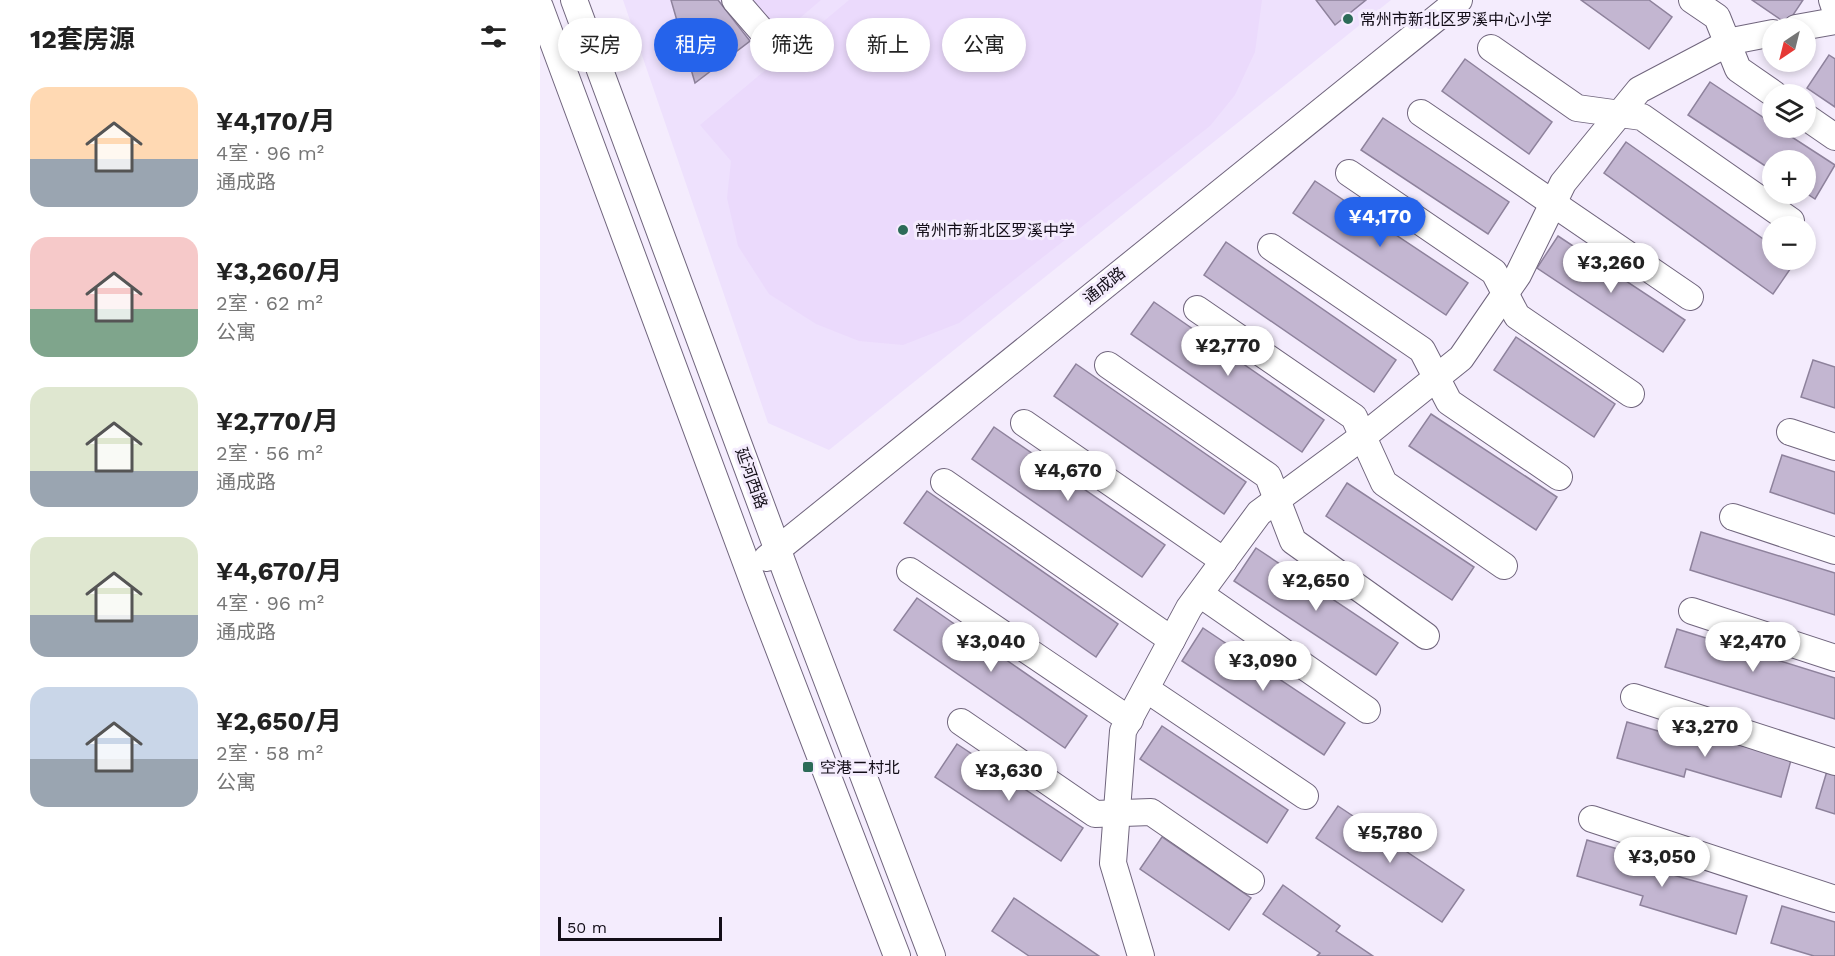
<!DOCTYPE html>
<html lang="zh">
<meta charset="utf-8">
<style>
body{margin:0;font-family:"Work Sans","Noto Sans SC",sans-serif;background:#f6f6f6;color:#222;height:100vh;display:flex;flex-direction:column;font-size:22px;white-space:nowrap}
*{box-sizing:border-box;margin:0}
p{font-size:20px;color:#767676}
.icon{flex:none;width:33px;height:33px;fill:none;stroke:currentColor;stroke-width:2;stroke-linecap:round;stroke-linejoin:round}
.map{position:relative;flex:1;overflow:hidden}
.drawer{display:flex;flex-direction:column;background:#fff;width:540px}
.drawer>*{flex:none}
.hud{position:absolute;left:18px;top:18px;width:570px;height:54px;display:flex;gap:12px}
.needle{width:39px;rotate:215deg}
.fabs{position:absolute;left:1222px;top:18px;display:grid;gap:12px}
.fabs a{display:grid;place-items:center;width:54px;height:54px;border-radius:50%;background:#fff;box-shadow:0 3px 9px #0003;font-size:30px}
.scale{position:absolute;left:18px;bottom:15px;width:164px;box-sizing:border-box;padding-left:6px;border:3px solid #130e18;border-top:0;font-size:16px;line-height:21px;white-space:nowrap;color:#130e18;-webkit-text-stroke:4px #f4ecfd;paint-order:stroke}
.price{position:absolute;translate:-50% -51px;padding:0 14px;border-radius:21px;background:#fff;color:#222;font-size:20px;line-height:39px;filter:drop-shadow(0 2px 3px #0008)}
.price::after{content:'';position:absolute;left:50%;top:36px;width:18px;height:14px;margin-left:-9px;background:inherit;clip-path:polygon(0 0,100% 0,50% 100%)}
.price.on{background:#2563eb;color:#fff}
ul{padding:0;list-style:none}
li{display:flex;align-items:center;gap:18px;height:150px;padding:0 30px}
li span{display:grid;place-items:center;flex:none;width:168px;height:120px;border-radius:18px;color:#555}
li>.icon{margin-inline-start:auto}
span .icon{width:72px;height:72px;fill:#fffc;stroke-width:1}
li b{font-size:26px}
h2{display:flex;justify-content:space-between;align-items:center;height:72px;padding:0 30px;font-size:26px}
.pill{padding:0 21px;border-radius:27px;background:#fff;box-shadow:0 3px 9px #0003;font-size:21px;line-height:54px}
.pill.on{background:#2563eb;color:#fff}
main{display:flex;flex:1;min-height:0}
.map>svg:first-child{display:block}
</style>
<main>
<section class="drawer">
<h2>12套房源<svg class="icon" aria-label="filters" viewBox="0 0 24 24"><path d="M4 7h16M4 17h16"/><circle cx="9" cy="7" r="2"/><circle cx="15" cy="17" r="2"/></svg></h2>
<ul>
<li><span style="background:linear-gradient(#ffd9b3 60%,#9aa5b1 0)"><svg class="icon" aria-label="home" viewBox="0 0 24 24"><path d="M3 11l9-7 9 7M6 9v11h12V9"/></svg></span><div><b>¥4,170/月</b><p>4室 · 96 m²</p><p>通成路</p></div></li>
<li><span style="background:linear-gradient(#f6c9c9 60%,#7fa58c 0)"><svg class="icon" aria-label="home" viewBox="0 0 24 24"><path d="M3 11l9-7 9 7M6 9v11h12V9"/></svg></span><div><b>¥3,260/月</b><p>2室 · 62 m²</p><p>公寓</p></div></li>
<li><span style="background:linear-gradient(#dfe7d0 70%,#9aa5b1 0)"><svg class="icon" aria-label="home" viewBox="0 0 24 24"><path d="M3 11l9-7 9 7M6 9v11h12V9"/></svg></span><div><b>¥2,770/月</b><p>2室 · 56 m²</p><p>通成路</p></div></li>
<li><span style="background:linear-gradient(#dfe7d0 65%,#9aa5b1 0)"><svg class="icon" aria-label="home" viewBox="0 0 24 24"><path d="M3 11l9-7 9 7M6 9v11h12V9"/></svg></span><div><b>¥4,670/月</b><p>4室 · 96 m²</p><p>通成路</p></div></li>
<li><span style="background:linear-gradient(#c9d6e8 60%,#9aa5b1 0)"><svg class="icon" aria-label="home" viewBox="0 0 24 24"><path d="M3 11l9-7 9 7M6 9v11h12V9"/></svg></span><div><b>¥2,650/月</b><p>2室 · 58 m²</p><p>公寓</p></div></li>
</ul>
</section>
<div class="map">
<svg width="1295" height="956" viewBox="0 0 1295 956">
<rect width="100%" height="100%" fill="#f4ecfd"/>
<path fill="#eee1fd" d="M83,0H851L289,450L228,423Z"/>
<g fill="#ebdafc">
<path d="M213,0H281L241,34Z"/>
<path d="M309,0H722L715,52L695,95L670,126L419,323L363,345L319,341L276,324L229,294L198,246L187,198L191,161L160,125Z"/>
</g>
<g fill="#c3b6d1" stroke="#8e829c" stroke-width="1.5">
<path d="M131,0H178L210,41L155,83Z"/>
<path d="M776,0H826L795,25Z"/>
<path d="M1041,0H1109L1132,17L1109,49Z"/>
<path d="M1212,0H1263L1247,24Z"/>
<path d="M1289,55L1295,59V107L1267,88Z"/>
<path d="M925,59L1012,122L989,154L902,91Z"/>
<path d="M1170,82L1233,124V128H1238L1295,165L1275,199L1266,193V160H1233V171L1148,115Z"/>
<path d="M843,118L969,202L948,234L821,150Z"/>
<path d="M1086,142L1233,246V260H1252L1255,262L1233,294L1064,173Z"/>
<path d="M775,181L928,283L906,315L753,213Z"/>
<path d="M1018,236L1145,320L1123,352L997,268Z"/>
<path d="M686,242L856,360L834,392L664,275Z"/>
<path d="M614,302L784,420L762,452L591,334Z"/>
<path d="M976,337L1075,404L1054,437L954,370Z"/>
<path d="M1273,360L1295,367V408L1261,397Z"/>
<path d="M536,364L706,482L684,514L514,396Z"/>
<path d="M891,414L1017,497L996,530L869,446Z"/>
<path d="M454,427L625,545L602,577L432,459Z"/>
<path d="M1242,455L1295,472V514L1230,492Z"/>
<path d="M807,483L934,567L912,600L786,516Z"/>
<path d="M387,491L578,624L556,657L364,523Z"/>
<path d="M1161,532L1295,573V615L1150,570Z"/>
<path d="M716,548L858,643L836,675L694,581Z"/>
<path d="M377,598L547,716L525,748L354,630Z"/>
<path d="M663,628L805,723L784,755L642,661Z"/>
<path d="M1137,629L1295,678V719L1125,667Z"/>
<path d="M1087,722L1153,741L1156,732L1251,760L1241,797L1146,769L1144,777L1077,758Z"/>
<path d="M622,726L748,810L727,843L600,759Z"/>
<path d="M417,744L543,828L521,861L395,777Z"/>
<path d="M1287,771L1295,773V814L1276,808Z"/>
<path d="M798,806L924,890L902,922L776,838Z"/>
<path d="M622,837L711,898L689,930L600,869Z"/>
<path d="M1047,840L1115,860L1112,869L1207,896L1196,934L1100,905L1103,896L1037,876Z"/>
<path d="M743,885L800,926L796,931L833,956H777L780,953L723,914Z"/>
<path d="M474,898L559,956H489L452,931Z"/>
<path d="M1242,906L1295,922V956H1274L1231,943Z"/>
</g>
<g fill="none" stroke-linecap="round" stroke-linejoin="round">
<defs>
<g id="minor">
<path d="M34,0L250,583L392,956"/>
<path d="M195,0L235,46"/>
<path d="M1152,0L1177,17L1198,69L1234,94"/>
<path d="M1292,0L1295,9"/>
<path d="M0,7L218,595L357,956"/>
<path d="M1256,28L1295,21"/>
<path d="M951,48L1037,108L1102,117L1251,221"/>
<path d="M881,113L1150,297"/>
<path d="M1266,117L1295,137"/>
<path d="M809,173L954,272L977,316L1091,394"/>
<path d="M731,247L882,350L909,402L1019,477"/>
<path d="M657,309L814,417L844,483L964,566"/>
<path d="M568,365L728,476L753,541L886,636"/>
<path d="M484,423L684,561"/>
<path d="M1250,432L1295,447"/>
<path d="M404,482L632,640"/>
<path d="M1193,517L1295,551"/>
<path d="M227,558L919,0"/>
<path d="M370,571L590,720"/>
<path d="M660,594L827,710"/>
<path d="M1152,611L1295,658"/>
<path d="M606,689L765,796"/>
<path d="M1094,697L1295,762"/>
<path d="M421,722L555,814L611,812L711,881"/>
<path d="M1052,819L1295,899"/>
<path d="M601,956L573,863L583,731L649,608L719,513L830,431L921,358L978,275L1023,183L1099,90L1192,41L1233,33"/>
</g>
</defs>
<use href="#minor" stroke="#70657d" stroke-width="28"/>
<use href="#minor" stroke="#fff" stroke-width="26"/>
</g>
<g fill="#2c6b58" stroke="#f4ecfd" stroke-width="2">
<circle cx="808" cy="19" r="6"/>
<circle cx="363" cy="230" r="6"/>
<rect x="262" y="761" width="12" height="12" rx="3"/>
</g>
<g text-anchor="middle" stroke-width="6" stroke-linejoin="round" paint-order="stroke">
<g font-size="16" fill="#130e18" stroke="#f4ecfd" text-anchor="start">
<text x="820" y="25">常州市新北区罗溪中心小学</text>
<text x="375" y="236">常州市新北区罗溪中学</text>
<text x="280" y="773">空港二村北</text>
</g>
<g font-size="16" fill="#130e18" stroke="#f4ecfd">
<text transform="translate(564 285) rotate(-39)" y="6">通成路</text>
<text transform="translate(212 478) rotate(70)" y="6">延河西路</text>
</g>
</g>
</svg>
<div class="fabs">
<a><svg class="needle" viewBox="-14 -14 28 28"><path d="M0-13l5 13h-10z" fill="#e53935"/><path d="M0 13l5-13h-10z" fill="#767676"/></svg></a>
<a><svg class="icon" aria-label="layers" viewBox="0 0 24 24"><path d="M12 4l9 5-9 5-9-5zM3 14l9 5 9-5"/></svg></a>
<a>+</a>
<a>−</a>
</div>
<div class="scale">50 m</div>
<b class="price on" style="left:840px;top:248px">¥4,170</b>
<b class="price" style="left:1071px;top:294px">¥3,260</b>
<b class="price" style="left:688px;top:377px">¥2,770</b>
<b class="price" style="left:528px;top:502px">¥4,670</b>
<b class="price" style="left:776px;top:612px">¥2,650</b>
<b class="price" style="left:451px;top:673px">¥3,040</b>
<b class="price" style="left:1213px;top:673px">¥2,470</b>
<b class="price" style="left:723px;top:692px">¥3,090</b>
<b class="price" style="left:1165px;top:758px">¥3,270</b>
<b class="price" style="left:469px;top:802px">¥3,630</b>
<b class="price" style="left:850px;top:864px">¥5,780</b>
<b class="price" style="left:1122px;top:888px">¥3,050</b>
<div class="hud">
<a class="pill">买房</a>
<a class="pill on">租房</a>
<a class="pill">筛选</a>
<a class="pill">新上</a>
<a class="pill">公寓</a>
</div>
</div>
</main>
